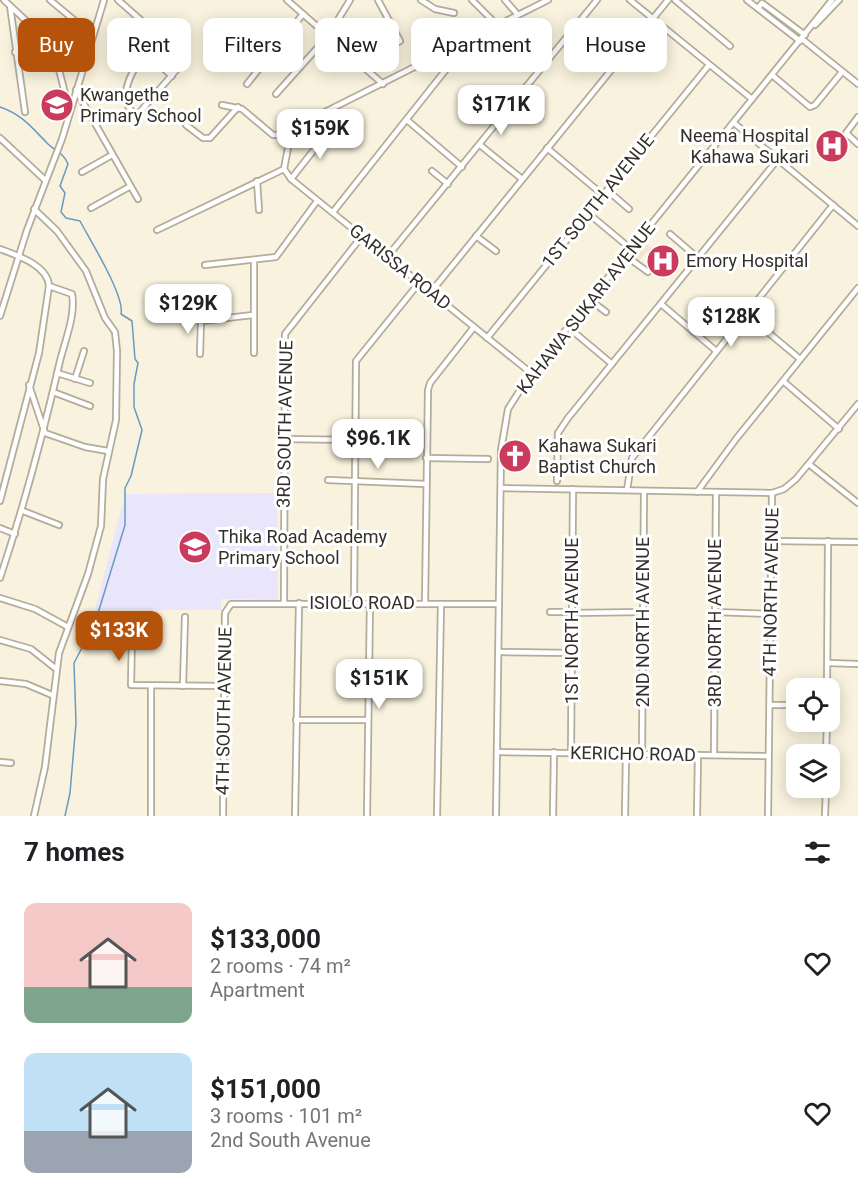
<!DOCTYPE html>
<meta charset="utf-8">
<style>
body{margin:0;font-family:Roboto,sans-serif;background:#f6f6f6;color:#202124;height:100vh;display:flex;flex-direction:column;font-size:22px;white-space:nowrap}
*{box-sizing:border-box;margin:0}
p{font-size:20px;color:#757577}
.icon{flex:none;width:33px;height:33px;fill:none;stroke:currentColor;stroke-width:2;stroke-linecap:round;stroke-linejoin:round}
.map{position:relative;height:816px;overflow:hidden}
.sheet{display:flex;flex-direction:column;background:#fff;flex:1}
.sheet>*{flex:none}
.hud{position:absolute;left:18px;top:18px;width:822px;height:54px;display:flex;gap:12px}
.tools{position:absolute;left:786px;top:678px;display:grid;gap:12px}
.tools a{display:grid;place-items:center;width:54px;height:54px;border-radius:12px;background:#fff;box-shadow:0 3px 15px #0003;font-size:30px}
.price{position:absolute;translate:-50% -51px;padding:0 14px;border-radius:12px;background:#fff;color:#222;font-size:20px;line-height:39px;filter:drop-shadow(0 2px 3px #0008)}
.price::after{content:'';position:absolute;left:50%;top:36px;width:18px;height:14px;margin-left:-9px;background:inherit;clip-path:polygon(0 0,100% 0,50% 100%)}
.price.active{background:#b45309;color:#fff}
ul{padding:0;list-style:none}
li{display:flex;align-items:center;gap:18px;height:150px;padding:0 24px}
li span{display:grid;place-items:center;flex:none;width:168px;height:120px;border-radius:12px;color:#555}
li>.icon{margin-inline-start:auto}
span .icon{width:72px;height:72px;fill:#fffc;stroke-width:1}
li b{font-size:26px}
h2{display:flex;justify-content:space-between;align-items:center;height:72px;padding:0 24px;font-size:26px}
.pill{padding:0 21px;border-radius:12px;background:#fff;box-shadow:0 3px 15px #0003;font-size:21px;line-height:54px}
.pill.active{background:#b45309;color:#fff}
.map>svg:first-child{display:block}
</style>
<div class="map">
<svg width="858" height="816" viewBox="0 0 858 816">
<rect width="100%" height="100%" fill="#f9f2de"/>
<g fill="#f1e7cc">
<path d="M833,135L841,143L830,156L822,149Z"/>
<path d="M642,241L674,266L663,281L651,272L659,261L647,251L638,262L630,255Z"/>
</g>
<path fill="#e9e5fb" d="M277,493L278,600L221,599V610H95L125,494Z"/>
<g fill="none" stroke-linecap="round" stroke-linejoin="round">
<path stroke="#699ac0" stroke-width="1.5" d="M0,107C23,115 32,128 48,144C56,152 63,152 68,164L60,186L65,193L61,212L66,218L80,221C90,240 125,296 121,314L132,321L135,359L138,363L134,384V407L142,430L131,476L125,488V525L95,623L74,663L76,723L70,793L65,816"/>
<defs>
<g id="minor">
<path d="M4,0L53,46L69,109"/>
<path d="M50,0L92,35"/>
<path d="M118,0L184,58L185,60L139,113L135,114C109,95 145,51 159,35"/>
<path d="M287,0L383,84"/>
<path d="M421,0L435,9L454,13"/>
<path d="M472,0L497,25"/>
<path d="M505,0L518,15"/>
<path d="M630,0L752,99"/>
<path d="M675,0L730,46"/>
<path d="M747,0L800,41"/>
<path d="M10,6L25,112"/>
<path d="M758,8L762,3L805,35"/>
<path d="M815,25L839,0"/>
<path d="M802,39L858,84"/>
<path d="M15,52L34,50L44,37"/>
<path d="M145,52L172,76"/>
<path d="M360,64L400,41L378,0"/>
<path d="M772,75L810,107L815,105L842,72"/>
<path d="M247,84L303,14"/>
<path d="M76,90L138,199"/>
<path d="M276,94L328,36L350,0"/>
<path d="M222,105L242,109L273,135H279L296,127"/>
<path d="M858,117L846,133L858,144"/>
<path d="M407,120L462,167"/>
<path d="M734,123L858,226"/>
<path d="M186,125L203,138H210L238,107"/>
<path d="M0,138L45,180"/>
<path d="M480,145L522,179"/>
<path d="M547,148L603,195"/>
<path d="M432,171L448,184"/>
<path d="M82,172L112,155"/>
<path d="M291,179L332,127"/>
<path d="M257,181L259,210"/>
<path d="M607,190L629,209"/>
<path d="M91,208L129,187"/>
<path d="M34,209L57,231L86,271L105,318L115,332L117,351L116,420L103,479L101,526L88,574L59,653L45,767L34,816"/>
<path d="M333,212L471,38"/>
<path d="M589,214L631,249"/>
<path d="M157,230L284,169"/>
<path d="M670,234L698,258"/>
<path d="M476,236L496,251"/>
<path d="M0,249C16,255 48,265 49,286L39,353L0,501"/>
<path d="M626,256L648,272"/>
<path d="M387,257L597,0"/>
<path d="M205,265L276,257L317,201"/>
<path d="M431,292L668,0"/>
<path d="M201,294L200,312L205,319"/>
<path d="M590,300L606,312"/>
<path d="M661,304L715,350"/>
<path d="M745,313L800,359"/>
<path d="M0,316L27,230L62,139L104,0"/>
<path d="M575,333L612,364"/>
<path d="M487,338L709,65"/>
<path d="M254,353V261"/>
<path d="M200,354L201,321L253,315"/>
<path d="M57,373L90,383"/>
<path d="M531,373L291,179L284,169L290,137L301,124L548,0"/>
<path d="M75,379L84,351"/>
<path d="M783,381L839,429"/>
<path d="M29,385L45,433L85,447L108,451"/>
<path d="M53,392L90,406"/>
<path d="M284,439L356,440"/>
<path d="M426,458L488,459"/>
<path d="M810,465L858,503"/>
<path d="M328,480L426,484"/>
<path d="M557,481L558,433L568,418L778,159"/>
<path d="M501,488L772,493L784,489L796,479L858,404"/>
<path d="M627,490L632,458L833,205"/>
<path d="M697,492L736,439L858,288"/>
<path d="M23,511L59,525"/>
<path d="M0,528L15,534"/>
<path d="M771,541L858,542"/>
<path d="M0,578C24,506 43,435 60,361C65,340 76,315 72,294L49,286"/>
<path d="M0,598L35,609L68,627"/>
<path d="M284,603L285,334L362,236"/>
<path d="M354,603L356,361L419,283"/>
<path d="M425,604L428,390L430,383L474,327"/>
<path d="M550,612H572"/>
<path d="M716,612L772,614"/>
<path d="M572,613L643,612"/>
<path d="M132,636L131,685L225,686"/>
<path d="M0,640L31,649L55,668"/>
<path d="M499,652L571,653"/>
<path d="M828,663L858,664"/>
<path d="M0,681L26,684L52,695"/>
<path d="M151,686V816"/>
<path d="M183,686L185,617"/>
<path d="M827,688L828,541"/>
<path d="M770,705H796"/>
<path d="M296,720H368"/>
<path d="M497,752L768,756"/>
<path d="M571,753L573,489"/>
<path d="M642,754L644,491"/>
<path d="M826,754L827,722"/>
<path d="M714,755L716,492"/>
<path d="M0,762L11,763"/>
<path d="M223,816L225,613L231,604H499"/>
<path d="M295,816L299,603"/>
<path d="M367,816L370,603"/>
<path d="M437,816L441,604"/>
<path d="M496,816L501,450L508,409L531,373L832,0"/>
<path d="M553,816L554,752"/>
<path d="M625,816L626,754"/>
<path d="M697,816L698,755"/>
<path d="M768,816L772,493"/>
<path d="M825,816L826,788"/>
</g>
</defs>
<use href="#minor" stroke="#b3ac99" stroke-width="8"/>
<use href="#minor" stroke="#fff" stroke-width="4.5"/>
</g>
<defs>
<symbol id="school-disc" viewBox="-11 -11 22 22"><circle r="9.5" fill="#ca3b5d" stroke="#fff"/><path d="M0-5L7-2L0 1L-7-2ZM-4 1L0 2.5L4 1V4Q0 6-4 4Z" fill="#fff"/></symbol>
<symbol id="hospital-disc" viewBox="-11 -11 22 22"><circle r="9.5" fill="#ca3b5d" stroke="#fff"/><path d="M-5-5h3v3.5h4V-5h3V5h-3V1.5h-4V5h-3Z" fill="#fff"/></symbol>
<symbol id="church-disc" viewBox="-11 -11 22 22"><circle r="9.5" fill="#ca3b5d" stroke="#fff"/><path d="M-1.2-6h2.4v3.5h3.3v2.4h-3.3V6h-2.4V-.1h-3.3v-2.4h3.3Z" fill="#fff"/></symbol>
</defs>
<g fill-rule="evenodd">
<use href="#school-disc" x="38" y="86" width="38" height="38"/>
<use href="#hospital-disc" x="813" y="127" width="38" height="38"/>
<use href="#hospital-disc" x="644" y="242" width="38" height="38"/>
<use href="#church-disc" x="496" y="437" width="38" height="38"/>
<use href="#school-disc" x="176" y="528" width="38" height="38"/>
</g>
<g text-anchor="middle" stroke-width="6" stroke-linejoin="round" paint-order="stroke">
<g font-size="18" fill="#323028" stroke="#fff" text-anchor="start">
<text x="80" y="101">Kwangethe<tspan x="80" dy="21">Primary School</tspan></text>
<text x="809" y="142" text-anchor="end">Neema Hospital<tspan x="809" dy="21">Kahawa Sukari</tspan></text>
<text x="686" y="267">Emory Hospital</text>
<text x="538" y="452">Kahawa Sukari<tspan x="538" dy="21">Baptist Church</tspan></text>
<text x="218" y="543">Thika Road Academy<tspan x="218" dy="21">Primary School</tspan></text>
</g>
<g font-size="18" fill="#323028" stroke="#fff">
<text transform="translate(598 201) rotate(-51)" y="6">1ST SOUTH AVENUE</text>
<text transform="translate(400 267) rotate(39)" y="6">GARISSA ROAD</text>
<text transform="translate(586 308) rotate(-52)" y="6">KAHAWA SUKARI AVENUE</text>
<text transform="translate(285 424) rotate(-89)" y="6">3RD SOUTH AVENUE</text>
<text transform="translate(771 592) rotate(-89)" y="6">4TH NORTH AVENUE</text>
<text x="362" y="609">ISIOLO ROAD</text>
<text transform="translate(572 621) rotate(-90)" y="6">1ST NORTH AVENUE</text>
<text transform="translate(643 622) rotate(-90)" y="6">2ND NORTH AVENUE</text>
<text transform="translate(715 623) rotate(-90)" y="6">3RD NORTH AVENUE</text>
<text transform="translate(224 711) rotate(-89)" y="6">4TH SOUTH AVENUE</text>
<text transform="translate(633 754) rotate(1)" y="6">KERICHO ROAD</text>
</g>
</g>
</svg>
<div class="tools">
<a><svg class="icon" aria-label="locate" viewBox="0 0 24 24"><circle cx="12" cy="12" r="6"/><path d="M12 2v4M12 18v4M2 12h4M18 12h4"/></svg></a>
<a><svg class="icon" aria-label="layers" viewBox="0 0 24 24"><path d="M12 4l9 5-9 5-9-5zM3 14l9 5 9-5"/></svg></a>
</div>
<b class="price" style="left:501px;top:136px">$171K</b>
<b class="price" style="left:320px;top:160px">$159K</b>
<b class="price" style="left:188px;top:335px">$129K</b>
<b class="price" style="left:731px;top:348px">$128K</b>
<b class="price" style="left:378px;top:470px">$96.1K</b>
<b class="price active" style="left:119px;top:662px">$133K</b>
<b class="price" style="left:379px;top:710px">$151K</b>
<div class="hud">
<a class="pill active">Buy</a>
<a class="pill">Rent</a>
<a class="pill">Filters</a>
<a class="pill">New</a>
<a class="pill">Apartment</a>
<a class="pill">House</a>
</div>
</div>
<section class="sheet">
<h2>7 homes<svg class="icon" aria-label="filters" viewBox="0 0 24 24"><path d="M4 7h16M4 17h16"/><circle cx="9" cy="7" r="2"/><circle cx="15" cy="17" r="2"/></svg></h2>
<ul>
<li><span style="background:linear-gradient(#f6c9c9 70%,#7fa58c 0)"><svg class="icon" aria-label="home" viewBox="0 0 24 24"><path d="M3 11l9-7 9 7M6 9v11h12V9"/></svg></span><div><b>$133,000</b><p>2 rooms · 74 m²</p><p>Apartment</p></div><svg class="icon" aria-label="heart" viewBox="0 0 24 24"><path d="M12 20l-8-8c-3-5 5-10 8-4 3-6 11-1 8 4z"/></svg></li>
<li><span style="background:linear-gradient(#bfe0f5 65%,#9aa5b1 0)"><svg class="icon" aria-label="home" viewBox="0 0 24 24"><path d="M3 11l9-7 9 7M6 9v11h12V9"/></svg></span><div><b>$151,000</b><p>3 rooms · 101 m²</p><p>2nd South Avenue</p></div><svg class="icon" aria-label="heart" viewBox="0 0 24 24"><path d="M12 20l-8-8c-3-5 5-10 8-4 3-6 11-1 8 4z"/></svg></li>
</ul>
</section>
